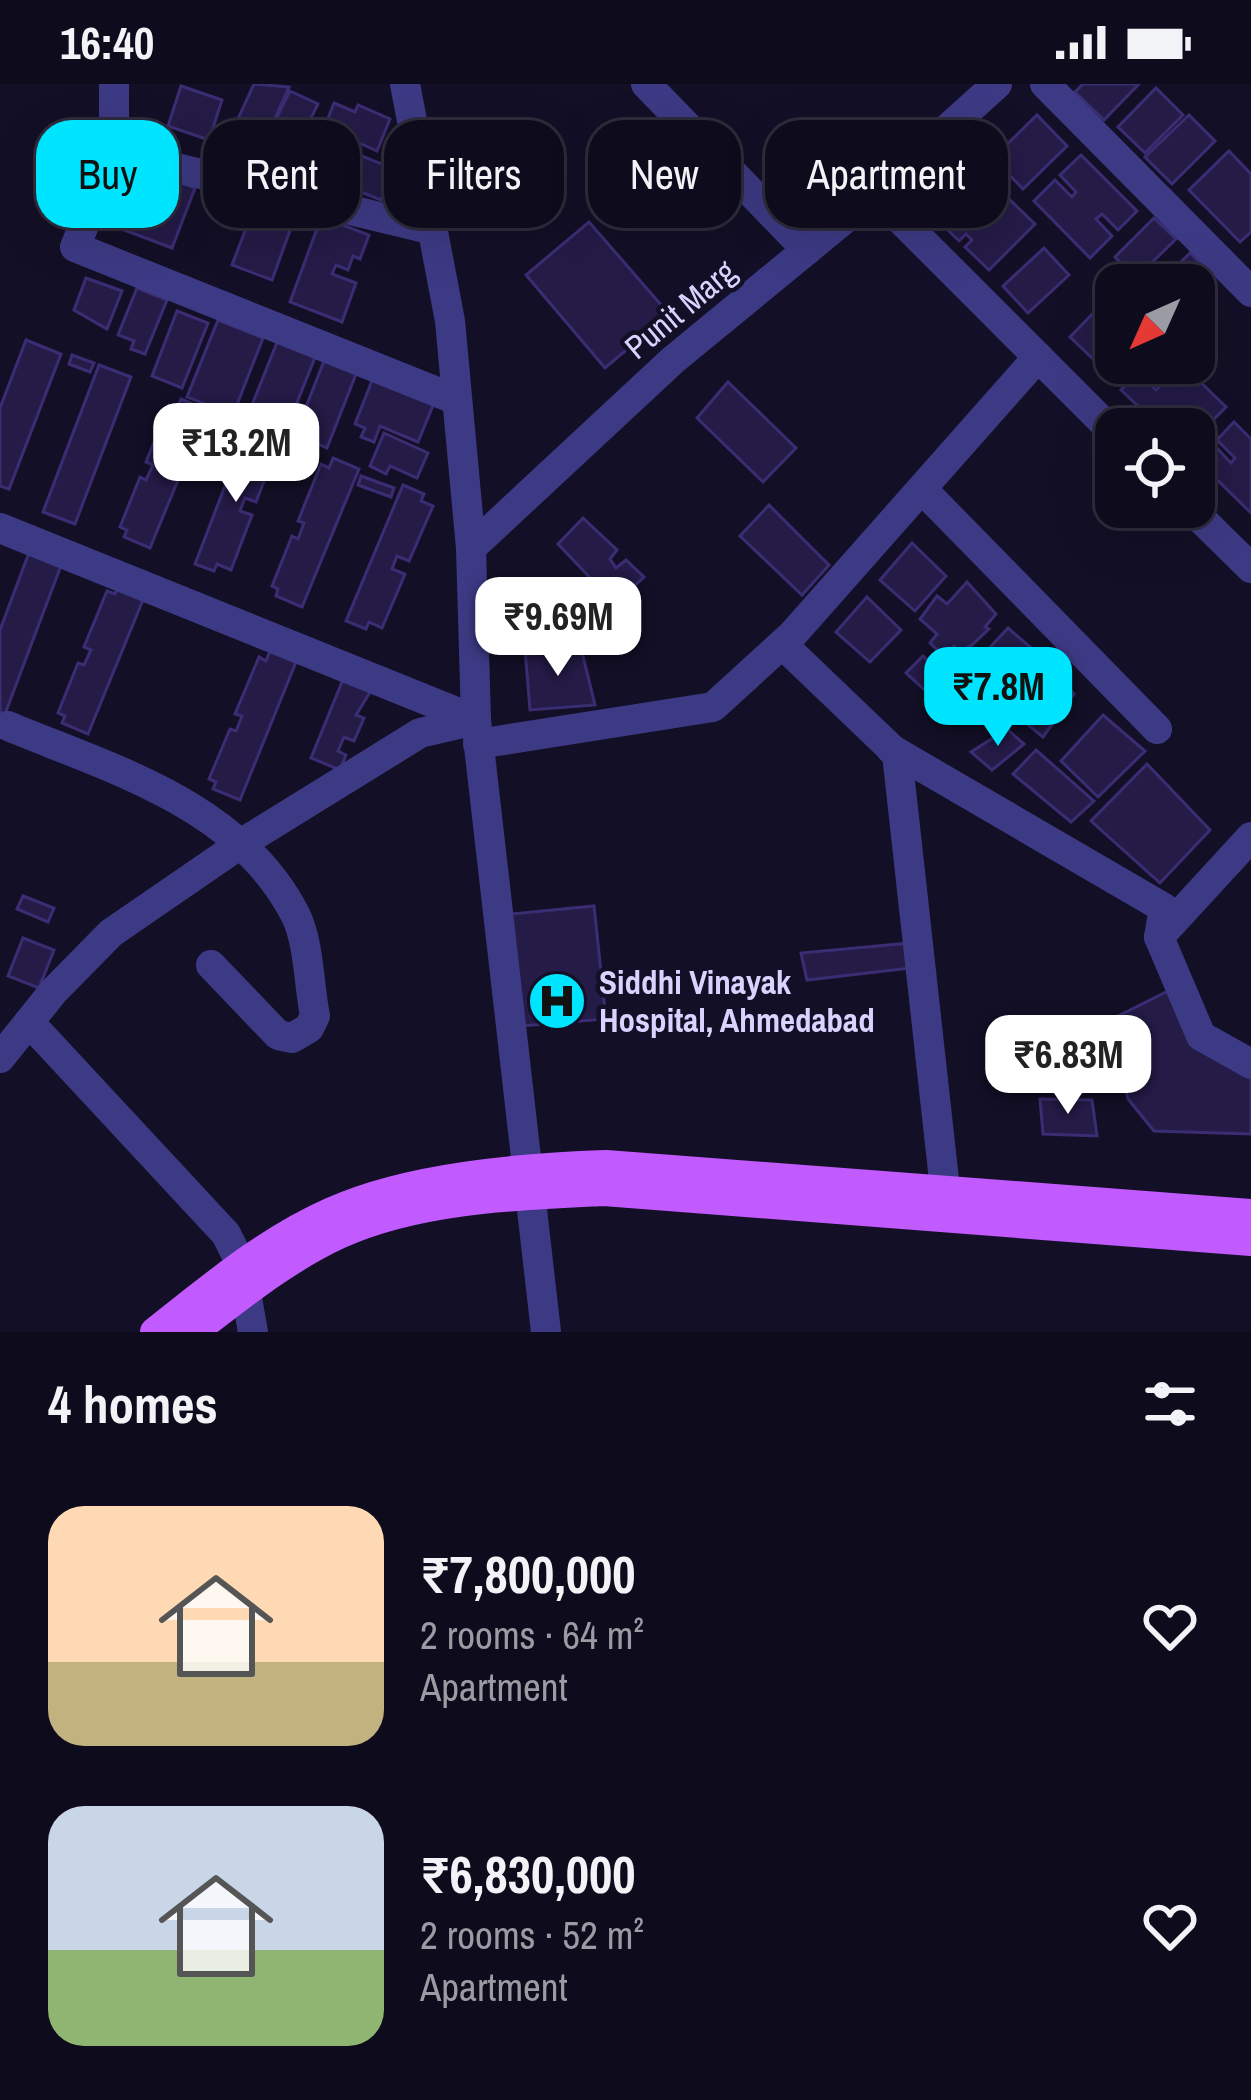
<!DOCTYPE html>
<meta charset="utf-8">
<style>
body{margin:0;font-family:"Archivo Narrow",sans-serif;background:#171425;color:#f1f3f6;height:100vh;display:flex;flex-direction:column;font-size:45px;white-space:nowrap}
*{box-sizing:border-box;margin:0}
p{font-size:39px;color:#9b9ba3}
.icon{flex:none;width:66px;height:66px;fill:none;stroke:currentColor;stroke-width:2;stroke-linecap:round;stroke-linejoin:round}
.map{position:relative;height:1248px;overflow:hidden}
.details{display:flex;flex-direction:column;background:#0e0b1c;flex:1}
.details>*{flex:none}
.hud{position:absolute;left:36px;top:36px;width:1179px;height:108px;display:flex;gap:24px}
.needle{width:78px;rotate:225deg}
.tools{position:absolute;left:1095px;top:180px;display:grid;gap:24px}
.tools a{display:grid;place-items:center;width:120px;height:120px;border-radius:24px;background:#0e0b1c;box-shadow:0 12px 48px #0002,0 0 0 3px #2e2b3b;font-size:60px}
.price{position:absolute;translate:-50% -102px;padding:0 27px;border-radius:24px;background:#fff;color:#222;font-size:39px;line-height:78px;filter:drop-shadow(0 3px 6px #0008)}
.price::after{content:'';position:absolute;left:50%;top:72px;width:36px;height:27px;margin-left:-18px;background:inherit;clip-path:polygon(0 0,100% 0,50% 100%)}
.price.active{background:#00e5ff;color:#111}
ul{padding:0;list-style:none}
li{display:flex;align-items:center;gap:36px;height:300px;padding:0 48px}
li span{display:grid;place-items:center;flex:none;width:336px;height:240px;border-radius:36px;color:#555}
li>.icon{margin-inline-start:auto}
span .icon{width:144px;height:144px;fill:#fffc;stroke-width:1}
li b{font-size:51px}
h2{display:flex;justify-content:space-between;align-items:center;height:144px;padding:0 48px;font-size:51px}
.tag{padding:0 42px;border-radius:36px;background:#0e0b1c;box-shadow:0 12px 48px #0002,0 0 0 3px #2e2b3b;font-size:42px;line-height:108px}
.tag.active{background:#00e5ff;color:#111}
.status{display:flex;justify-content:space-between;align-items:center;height:84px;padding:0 60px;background:#0e0b1c;direction:ltr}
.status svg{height:33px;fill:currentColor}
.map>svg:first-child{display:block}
</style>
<div class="status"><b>16:40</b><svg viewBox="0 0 49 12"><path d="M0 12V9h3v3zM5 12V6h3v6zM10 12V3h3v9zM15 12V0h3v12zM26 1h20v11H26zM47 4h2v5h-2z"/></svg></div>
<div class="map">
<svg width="1251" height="1248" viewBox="0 0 1251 1248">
<rect width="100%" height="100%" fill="#130f26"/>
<g fill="#241b47" stroke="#3b2d73" stroke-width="3">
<path d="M254,0L289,3L261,65L229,54Z"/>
<path d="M1083,0H1139L1104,36L1075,8Z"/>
<path d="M181,2L222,16L209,56L168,42Z"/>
<path d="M1156,4L1183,31L1145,69L1118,43Z"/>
<path d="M290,7L318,20L301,54L273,41Z"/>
<path d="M334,19L355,28L358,21L390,35L377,67L357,58L352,68L394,85L381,116L311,88L323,60L330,64L334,54L322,50Z"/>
<path d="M1037,31L1067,62L1023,105L993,74Z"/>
<path d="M1189,31L1215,57L1172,100L1145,73Z"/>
<path d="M269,49L293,59L286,75L262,66Z"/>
<path d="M1229,67L1251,90V148L1240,158L1189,106Z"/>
<path d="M1081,71L1137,127L1118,146L1102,130L1096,135L1112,152L1090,174L1034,117L1055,96L1072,113L1076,108L1060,91Z"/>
<path d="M141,83L195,104L172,164L119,144Z"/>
<path d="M980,86L1004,110L990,124L996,130L1010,116L1035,140L989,186L965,163L972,156L966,150L959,157L934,132Z"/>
<path d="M253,126L292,141L272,196L232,181Z"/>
<path d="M1154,134L1176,155L1136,194L1115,173Z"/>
<path d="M327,135L369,151L360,175L353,172L348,186L336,181L332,190L356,199L342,238L290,218L318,142L324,144Z"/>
<path d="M589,138L669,230L605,284L526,191Z"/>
<path d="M1044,164L1069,191L1028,229L1003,202Z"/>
<path d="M1190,169L1209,188L1194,203L1158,201Z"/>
<path d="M86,194L122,207L107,245L74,226Z"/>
<path d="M137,204L167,216L145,270L131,265L134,257L118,251Z"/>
<path d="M1105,217L1116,228V252L1093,275L1070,253Z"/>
<path d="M177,227L208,239L182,304L152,292Z"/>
<path d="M218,236L263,254L233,331L187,313Z"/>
<path d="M26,256L61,270L9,405L0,402V324Z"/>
<path d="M278,256L316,271L284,351L246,336Z"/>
<path d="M72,271L94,279L90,288L69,280Z"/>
<path d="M326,272L358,285L327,364L295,351Z"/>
<path d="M1147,279H1181L1226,323L1208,341L1193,327L1187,333L1202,348L1194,356V345H1162L1121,306L1137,288L1156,306L1162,300L1144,282Z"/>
<path d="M99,281L131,293L75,440L43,428Z"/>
<path d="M373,294L434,319L418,358L380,342L374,358L361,353L365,344L355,340Z"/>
<path d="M728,298L796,364L763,398L697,334Z"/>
<path d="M181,315L207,326L150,464L124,453L127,446L120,443L140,393L146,396L153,381L146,378L169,321L177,325Z"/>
<path d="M1234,338L1251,355V429L1197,376L1213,360L1231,379L1235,374L1217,356Z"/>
<path d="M384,349L428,369L417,394L390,382L386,390L370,382Z"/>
<path d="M245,350L276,366L256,418L245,414L240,427L252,431L231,486L217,480L214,487L195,480Z"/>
<path d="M333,374L359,385L302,523L276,512L278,505L272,502L292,452L298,455L304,439L298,437L321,380L329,384Z"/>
<path d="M361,392L394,404L391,413L358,401Z"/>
<path d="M403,401L424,410L421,417L433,422L409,477L397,472L392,485L405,490L382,544L369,538L366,545L346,537Z"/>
<path d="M769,421L829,481L802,511L740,452Z"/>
<path d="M583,434L617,466L610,475L616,484L626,476L644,493L615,520L558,460Z"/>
<path d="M912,459L946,492L915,527L880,496Z"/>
<path d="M30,466L62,479L5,630L0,628V546Z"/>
<path d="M967,498L996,530L985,543L989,545L972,561L958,568L954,562L944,573L930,559L937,550L920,535L937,512L947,520Z"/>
<path d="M119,500L145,511L88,650L62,639L65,632L58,629L78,579L84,581L91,566L84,563L107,507L115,510Z"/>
<path d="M569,502L581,513L587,530L520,540L514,507Z"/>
<path d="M867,513L901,546L870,578L836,548Z"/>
<path d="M1008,544L1051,581L1006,625L968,587Z"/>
<path d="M581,564L595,621L530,626L525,565Z"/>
<path d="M270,567L296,578L240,716L213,705L216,698L209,695L230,645L236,647L242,632L235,630L259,573L266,577Z"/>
<path d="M923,572L958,603L939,619L906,589Z"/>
<path d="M1056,588L1074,610L1043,653L1016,631Z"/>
<path d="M344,593L372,605L356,631L364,634L354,657L344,653L338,667L346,671L340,686L311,674Z"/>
<path d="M1103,631L1145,667L1098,713L1061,677Z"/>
<path d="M1007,645L1024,660L992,686L971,668Z"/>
<path d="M1036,666L1094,717L1071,738L1013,690Z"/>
<path d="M1147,680L1210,746L1160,799L1091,737Z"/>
<path d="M23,812L54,824L48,838L17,825Z"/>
<path d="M594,822L606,935L522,942L511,830Z"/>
<path d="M23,854L54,866L39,904L8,892Z"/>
<path d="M910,859L911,884L807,896L801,869Z"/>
<path d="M1168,907L1251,995V1050L1154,1047L1128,1015L1110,936Z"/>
<path d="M1040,1015L1092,1016L1097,1052L1043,1050Z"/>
</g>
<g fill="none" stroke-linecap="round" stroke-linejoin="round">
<g stroke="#3d3a85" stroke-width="30">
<path d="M114,0V69"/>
<path d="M405,0L450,237L471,464L476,636L546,1248"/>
<path d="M646,0L807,166"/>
<path d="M1045,0L1251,208"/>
<path d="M875,110L1116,351"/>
<path d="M433,146L114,69L75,163L457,316"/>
<path d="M922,405L1157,645"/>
<path d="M1189,423L1251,484"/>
<path d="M0,444L476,636"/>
<path d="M471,464L673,276L875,110L997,0"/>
<path d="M782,560L897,670L945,1105"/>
<path d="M8,642C114,686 240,721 296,832C309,859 309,902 315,932L309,944L292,954L278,951L211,881"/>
<path d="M478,660L713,623L793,550L1038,273"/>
<path d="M891,665L1164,824L1159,853"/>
<path d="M1251,753L1159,853L1201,952L1251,980"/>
<path d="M29,938L226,1150L241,1180L253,1248"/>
<path d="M0,974L53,908L111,849L239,761L420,649L476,636"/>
</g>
<g stroke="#c25bff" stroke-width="30">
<path d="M155,1248C211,1204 266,1157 332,1128C410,1093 521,1084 606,1081L1251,1130"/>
<path d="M193,1248C240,1212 285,1175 339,1150C418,1114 519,1111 604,1107L1251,1157"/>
</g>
</g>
<defs>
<symbol id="hospital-disc" viewBox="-11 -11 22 22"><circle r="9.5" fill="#00e5ff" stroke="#130f26"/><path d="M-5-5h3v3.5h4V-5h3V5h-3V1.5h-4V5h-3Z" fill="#111"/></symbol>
</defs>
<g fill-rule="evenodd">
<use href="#hospital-disc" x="524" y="884" width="66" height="66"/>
</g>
<g text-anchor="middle" stroke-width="9" stroke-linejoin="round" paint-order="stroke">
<g font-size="33" fill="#d9d4ff" stroke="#130f26">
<text transform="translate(680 225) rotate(-40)" y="12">Punit Marg</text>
</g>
<g font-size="33" font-weight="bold" fill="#d9d4ff" stroke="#130f26" text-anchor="start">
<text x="599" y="910">Siddhi Vinayak<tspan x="599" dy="38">Hospital, Ahmedabad</tspan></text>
</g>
</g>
</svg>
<div class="tools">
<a><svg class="needle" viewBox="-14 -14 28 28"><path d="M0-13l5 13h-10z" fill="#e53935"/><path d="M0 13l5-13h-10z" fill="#9b9ba3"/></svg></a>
<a><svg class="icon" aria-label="locate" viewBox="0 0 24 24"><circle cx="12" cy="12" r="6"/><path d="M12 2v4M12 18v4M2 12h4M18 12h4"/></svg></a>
</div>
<b class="price" style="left:236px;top:421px">₹13.2M</b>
<b class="price" style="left:558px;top:595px">₹9.69M</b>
<b class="price active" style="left:998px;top:665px">₹7.8M</b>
<b class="price" style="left:1068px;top:1033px">₹6.83M</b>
<div class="hud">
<a class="tag active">Buy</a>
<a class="tag">Rent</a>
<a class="tag">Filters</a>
<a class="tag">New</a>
<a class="tag">Apartment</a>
</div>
</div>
<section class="details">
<h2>4 homes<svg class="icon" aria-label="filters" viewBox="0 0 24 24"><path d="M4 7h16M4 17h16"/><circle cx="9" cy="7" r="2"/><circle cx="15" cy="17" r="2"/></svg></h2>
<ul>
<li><span style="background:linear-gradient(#ffd9b3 65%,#c2b280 0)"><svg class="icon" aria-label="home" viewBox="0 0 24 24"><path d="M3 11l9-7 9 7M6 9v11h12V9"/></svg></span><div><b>₹7,800,000</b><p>2 rooms · 64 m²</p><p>Apartment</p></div><svg class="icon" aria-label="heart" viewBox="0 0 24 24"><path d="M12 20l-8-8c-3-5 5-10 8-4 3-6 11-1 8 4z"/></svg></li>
<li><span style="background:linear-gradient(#c9d6e8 60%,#8fb573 0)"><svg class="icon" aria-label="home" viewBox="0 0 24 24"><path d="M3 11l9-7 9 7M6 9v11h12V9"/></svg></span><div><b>₹6,830,000</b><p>2 rooms · 52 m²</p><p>Apartment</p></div><svg class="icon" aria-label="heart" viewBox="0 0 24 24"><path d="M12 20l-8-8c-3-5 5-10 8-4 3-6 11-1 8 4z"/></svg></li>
</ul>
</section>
